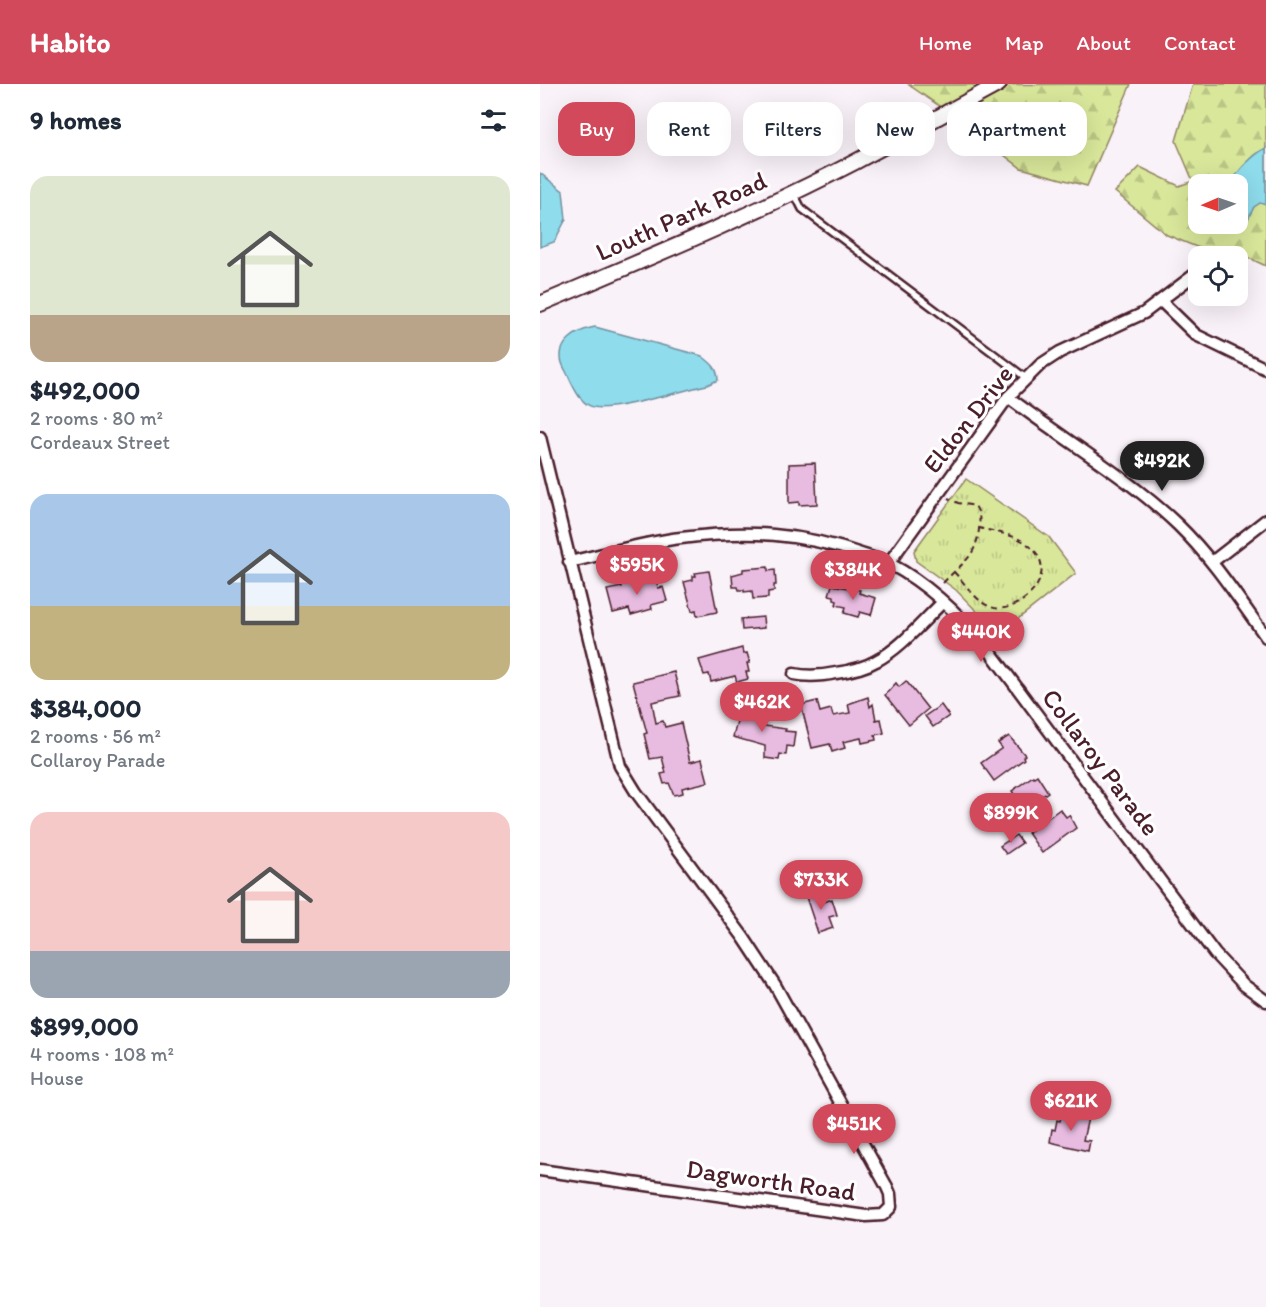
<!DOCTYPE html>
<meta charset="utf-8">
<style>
body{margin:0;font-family:Itim,sans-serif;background:#f2f2f3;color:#1f2937;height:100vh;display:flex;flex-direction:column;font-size:22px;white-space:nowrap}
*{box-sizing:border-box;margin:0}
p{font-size:20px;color:#747a83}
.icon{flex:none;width:33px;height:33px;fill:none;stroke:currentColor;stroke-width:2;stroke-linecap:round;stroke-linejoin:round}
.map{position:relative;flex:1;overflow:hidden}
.drawer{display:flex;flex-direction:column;background:#fff;width:540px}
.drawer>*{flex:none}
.guide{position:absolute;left:18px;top:18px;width:570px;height:54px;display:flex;gap:12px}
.needle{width:39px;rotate:268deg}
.fabs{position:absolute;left:648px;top:90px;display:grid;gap:12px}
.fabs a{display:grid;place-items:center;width:60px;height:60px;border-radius:12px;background:#fff;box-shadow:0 6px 24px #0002;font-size:30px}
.price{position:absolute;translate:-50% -51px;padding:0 14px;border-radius:21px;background:#d1495b;color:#fff;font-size:20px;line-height:39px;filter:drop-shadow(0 2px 3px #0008)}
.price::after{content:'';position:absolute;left:50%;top:36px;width:18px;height:14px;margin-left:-9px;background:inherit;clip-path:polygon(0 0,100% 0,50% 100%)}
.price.current{background:#222;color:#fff}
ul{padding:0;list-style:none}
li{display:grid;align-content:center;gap:12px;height:318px;padding:0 30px}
li span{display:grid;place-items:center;height:186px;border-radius:18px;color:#555}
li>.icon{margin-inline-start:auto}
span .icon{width:108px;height:108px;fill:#fffc;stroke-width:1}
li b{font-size:26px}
h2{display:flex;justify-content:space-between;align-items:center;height:72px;padding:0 30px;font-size:26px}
.chip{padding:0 21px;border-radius:18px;background:#fff;box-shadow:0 6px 24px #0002;font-size:21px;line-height:54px}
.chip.current{background:#d1495b;color:#fff}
header{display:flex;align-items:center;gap:36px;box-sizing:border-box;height:84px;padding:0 30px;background:#d1495b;color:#fff}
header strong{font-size:28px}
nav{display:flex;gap:33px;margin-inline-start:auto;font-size:21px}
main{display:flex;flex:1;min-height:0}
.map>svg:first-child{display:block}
</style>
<header>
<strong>Habito</strong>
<nav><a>Home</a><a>Map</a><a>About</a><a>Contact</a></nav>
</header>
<main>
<section class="drawer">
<h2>9 homes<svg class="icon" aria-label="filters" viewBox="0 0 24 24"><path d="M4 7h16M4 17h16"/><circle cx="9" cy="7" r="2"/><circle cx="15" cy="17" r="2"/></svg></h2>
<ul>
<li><span style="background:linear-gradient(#dfe7d0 75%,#b9a48a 0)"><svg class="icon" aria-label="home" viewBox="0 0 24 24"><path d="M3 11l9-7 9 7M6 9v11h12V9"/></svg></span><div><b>$492,000</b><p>2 rooms · 80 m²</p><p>Cordeaux Street</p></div></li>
<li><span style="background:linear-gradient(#a9c7e8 60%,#c2b280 0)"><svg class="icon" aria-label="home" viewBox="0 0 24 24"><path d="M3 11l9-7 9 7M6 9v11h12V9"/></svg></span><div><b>$384,000</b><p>2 rooms · 56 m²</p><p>Collaroy Parade</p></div></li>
<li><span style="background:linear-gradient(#f6c9c9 75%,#9aa5b1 0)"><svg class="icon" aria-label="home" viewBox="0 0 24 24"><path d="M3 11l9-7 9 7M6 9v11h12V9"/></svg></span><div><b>$899,000</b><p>4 rooms · 108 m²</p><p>House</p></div></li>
</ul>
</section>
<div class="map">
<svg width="726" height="1223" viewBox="0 0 726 1223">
<defs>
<pattern id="forest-firs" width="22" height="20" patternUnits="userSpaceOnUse" patternTransform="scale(1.5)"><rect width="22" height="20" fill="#d8e79a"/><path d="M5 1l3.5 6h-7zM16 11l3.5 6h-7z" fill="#bbc685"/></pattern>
<pattern id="park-tufts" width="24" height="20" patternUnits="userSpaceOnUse" patternTransform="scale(1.5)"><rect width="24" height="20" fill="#d8e79a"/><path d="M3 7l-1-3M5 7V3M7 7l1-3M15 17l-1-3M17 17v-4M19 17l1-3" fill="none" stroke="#bbc685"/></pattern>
</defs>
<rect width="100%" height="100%" fill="#faf2f9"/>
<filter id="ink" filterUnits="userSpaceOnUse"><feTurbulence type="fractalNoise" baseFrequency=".0167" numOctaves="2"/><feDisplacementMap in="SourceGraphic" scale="12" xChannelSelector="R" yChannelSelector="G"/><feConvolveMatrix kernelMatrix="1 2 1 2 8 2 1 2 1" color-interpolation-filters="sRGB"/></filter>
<g filter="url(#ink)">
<g fill="url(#forest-firs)" stroke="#918362" stroke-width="1.5" fill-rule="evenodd">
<path d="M591,0L547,102L481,84L408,28L369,1Z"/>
<path d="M653,0H726V182L705,172H679L627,151L575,108L600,83L639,102L653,97L636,57ZM658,100H698V140H658Z"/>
</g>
<path fill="url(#park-tufts)" stroke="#918362" stroke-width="1.5" d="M426,395L509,453L536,489L459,550L416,506L376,477L374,467Z"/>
<g fill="#8edcec" stroke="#73909f" stroke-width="1.5">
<path d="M726,64V121L720,119L714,123L707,137L698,131V100H692C695,88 714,70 726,64Z"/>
<path d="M0,89L23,107L26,135L14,158L0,163Z"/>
<path d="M55,243L162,272C171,279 178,284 178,296L167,301C144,306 72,328 53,323C41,320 35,306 30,296C28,290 24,285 22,279C16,258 38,246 55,243Z"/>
</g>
<g fill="#e8bce1" stroke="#4a1f2b" stroke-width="1.5">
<path d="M275,379L277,420L259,421V418L249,419V380Z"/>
<path d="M228,483V487L235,486L236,501H234V507L228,508V514L213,515L212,507L204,508V506H199L198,503H193L192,491L203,488V485Z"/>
<path d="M169,487L177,528L157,532L156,526L152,527L144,498L153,496V492H156L155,489Z"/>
<path d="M116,493L118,504L123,503L127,517L111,521L112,525L91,531L89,525L73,529L67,506L82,503L81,499L91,497L92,499Z"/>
<path d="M292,501L320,506L319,509L336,514L331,531L320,528L318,533L304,529L306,523L296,521L297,517L294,516V512L289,511Z"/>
<path d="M223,533L224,544L202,546L201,535Z"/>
<path d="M202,564L203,570L207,569L210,579H207L209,588H206L208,595L197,598L195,592L171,598L169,590L164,591L159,576Z"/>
<path d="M134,588L140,612L112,618L116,639L123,637L125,643L141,639L150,678L162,675L168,698L142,704L143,709L134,711L129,699L124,700L121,690L126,689L122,673L110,675L104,650L107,649L93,598Z"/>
<path d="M366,597L388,625L369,641L345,611L356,599L359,603Z"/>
<path d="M328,613L330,623L333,620L336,636L341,635L344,649L335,651L336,656L322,659L321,654L303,658L305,664L292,668L290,660L272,664L261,621L277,617L280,628L291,625L293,632L310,629L308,620Z"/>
<path d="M211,620L222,624L217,641L246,645L245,647L255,648L253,663L247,662L246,671L240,670L239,676L225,674V662L193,653L201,621L210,623Z"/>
<path d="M401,621L409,632L393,643L385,632Z"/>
<path d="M469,652L485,671L483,673L484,675L454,697L441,679L462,664L458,659Z"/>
<path d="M497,691L508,708L480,727L471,714L475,712L472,707L493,692L494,693Z"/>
<path d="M520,725L526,733L529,731L536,744L502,769L488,749Z"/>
<path d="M476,751L482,759L466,770L460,762Z"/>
<path d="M280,805L284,818L292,815L297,831L289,833L293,844L278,849L265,810Z"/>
<path d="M522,1028L548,1034L543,1056L550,1057L548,1067L510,1058L512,1045L515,1046L517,1036L520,1037Z"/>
</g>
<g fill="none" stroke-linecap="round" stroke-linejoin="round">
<defs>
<path id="service" d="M254,109L262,125L486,294"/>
<g id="minor">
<path d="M678,172H679"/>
<path d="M621,217L656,251L726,285"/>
<path d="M468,313C524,356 587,392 638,441C672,474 698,514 726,553"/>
<path d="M0,353L80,682L96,708L204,854L235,901L347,1103L350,1110L351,1123L343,1131L326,1132L0,1086"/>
<path d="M29,478C66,470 104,458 141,454C207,446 261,448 324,471C332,474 342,476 350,480C388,500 422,533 449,566L675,870L704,901L726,917"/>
<path d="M672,478L726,436"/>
<path d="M348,480L468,313L500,281L520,268L604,229L658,188"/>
<path d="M254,590C268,593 281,592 296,589C310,587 324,584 336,577C361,564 382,538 403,518"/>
</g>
<path id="tertiary" d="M0,220C106,175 213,131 315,78C363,53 411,26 459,0"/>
</defs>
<use href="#service" stroke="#4a1f2b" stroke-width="10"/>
<use href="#minor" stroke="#4a1f2b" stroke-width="15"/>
<use href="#tertiary" stroke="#4a1f2b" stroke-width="18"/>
<g stroke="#4a1f2b" stroke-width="2" stroke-dasharray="6 4.5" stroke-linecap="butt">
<path d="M414,488C425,499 436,518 451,523C478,533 526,488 487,460C474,450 455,448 439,444"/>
<path d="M403,499C421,479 436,475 439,445C440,436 440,429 435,422L418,419L408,414"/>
</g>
<use href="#service" stroke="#fff" stroke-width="5"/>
<use href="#minor" stroke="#fff" stroke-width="10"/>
<use href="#tertiary" stroke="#fff" stroke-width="14"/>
</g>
</g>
<g text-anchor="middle" stroke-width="6" stroke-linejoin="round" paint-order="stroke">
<g font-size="26" fill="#4a1f2b" stroke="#fff">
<text transform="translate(141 132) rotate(-24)" y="9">Louth Park Road</text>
<text transform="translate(428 335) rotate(-52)" y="9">Eldon Drive</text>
<text transform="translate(561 678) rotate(53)" y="9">Collaroy Parade</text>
<text transform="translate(231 1096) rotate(8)" y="9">Dagworth Road</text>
</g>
</g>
</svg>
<div class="fabs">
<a><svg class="needle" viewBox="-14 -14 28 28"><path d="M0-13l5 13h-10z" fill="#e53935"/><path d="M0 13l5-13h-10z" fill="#747a83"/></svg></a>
<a><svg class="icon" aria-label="locate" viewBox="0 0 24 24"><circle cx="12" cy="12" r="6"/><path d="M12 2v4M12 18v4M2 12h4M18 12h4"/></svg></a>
</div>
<b class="price current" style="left:622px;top:408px">$492K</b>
<b class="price" style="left:97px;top:512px">$595K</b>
<b class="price" style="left:313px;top:517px">$384K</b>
<b class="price" style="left:441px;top:579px">$440K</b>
<b class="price" style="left:222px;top:649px">$462K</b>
<b class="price" style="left:471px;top:760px">$899K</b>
<b class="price" style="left:281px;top:827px">$733K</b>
<b class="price" style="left:531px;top:1048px">$621K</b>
<b class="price" style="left:314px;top:1071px">$451K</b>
<div class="guide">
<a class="chip current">Buy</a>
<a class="chip">Rent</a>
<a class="chip">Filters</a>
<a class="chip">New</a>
<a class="chip">Apartment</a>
</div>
</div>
</main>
